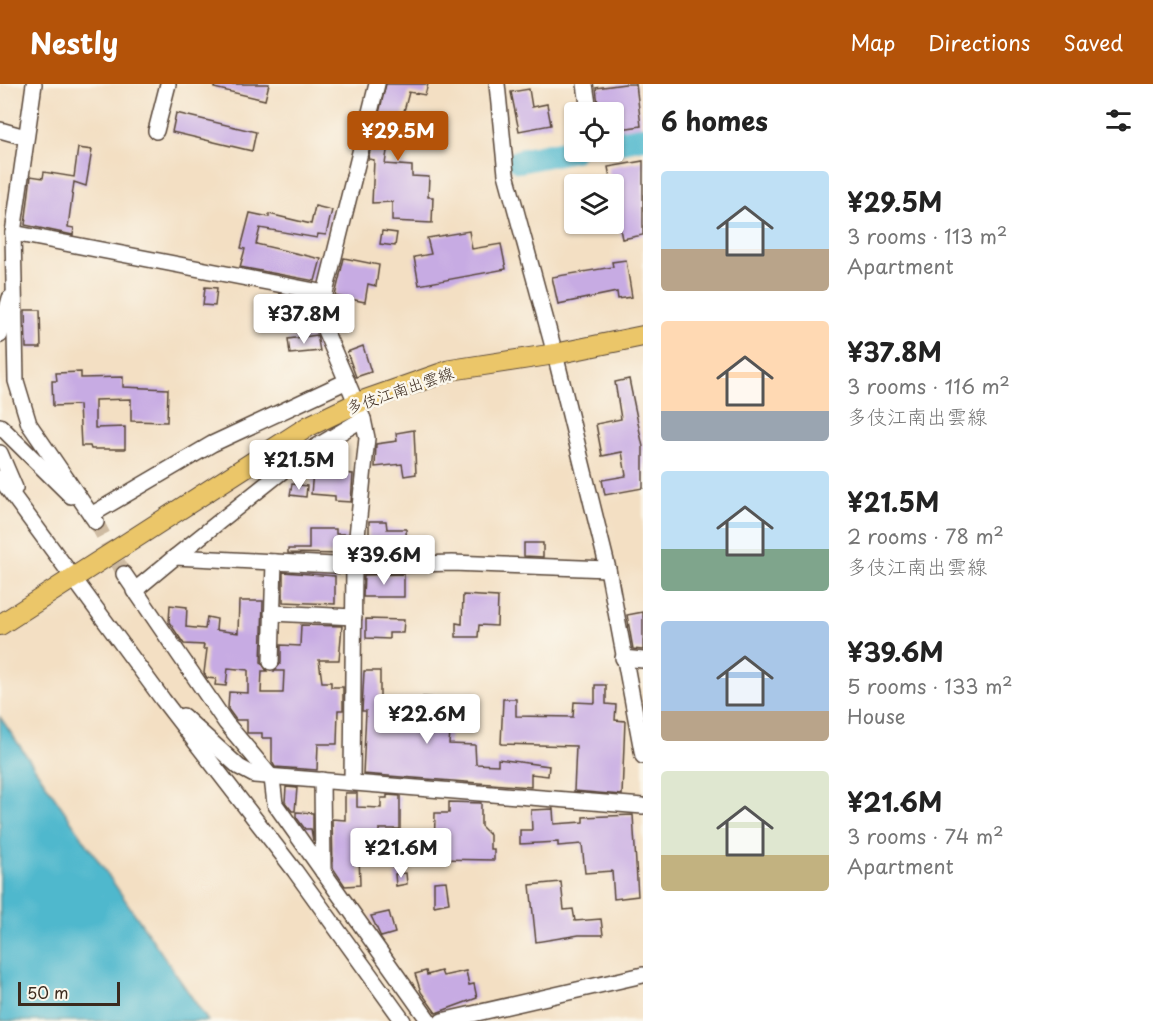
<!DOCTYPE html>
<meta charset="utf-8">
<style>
body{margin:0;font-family:"Playpen Sans","Klee One",sans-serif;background:#f6f6f6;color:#222;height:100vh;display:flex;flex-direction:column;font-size:22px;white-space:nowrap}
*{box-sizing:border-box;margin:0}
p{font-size:20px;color:#767676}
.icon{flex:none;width:33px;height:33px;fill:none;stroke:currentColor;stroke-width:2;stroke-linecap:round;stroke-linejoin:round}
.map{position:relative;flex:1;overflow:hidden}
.panel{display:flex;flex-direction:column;background:#fff;width:510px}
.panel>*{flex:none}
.controls{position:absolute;left:564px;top:18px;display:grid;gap:12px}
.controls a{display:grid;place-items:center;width:60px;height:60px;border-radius:6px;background:#fff;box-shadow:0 2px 4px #0004;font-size:30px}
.scale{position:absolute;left:18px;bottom:15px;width:102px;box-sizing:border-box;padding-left:6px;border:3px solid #3b2a1e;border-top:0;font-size:16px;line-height:21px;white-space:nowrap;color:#3b2a1e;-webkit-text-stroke:4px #fbf7ec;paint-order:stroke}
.price{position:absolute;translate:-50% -51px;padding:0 14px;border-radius:6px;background:#fff;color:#222;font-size:20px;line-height:39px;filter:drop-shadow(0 2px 3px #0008)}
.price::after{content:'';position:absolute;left:50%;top:36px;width:18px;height:14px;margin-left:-9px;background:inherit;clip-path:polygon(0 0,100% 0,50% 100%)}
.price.on{background:#b45309;color:#fff}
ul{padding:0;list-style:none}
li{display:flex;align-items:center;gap:18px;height:150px;padding:0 18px}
li span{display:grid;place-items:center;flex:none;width:168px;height:120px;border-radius:6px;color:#555}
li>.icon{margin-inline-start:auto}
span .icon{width:72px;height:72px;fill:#fffc;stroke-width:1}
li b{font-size:26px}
h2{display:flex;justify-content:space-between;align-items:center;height:72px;padding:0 18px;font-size:26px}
header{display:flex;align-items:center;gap:36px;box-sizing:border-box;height:84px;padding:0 30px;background:#b45309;color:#fff}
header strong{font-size:28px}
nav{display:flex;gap:33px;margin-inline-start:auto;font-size:21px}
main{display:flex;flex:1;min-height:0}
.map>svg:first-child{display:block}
</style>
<header>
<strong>Nestly</strong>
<nav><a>Map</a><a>Directions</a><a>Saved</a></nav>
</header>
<main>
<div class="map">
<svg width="643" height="937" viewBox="0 0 643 937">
<rect width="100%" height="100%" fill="#fbf7ec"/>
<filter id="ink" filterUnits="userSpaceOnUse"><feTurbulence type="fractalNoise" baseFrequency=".0167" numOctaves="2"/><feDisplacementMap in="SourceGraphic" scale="12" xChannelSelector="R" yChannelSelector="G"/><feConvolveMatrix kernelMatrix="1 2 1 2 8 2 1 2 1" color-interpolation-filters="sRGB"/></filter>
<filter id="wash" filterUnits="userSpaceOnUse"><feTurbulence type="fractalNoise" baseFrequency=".008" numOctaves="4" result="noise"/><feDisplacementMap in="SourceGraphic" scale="24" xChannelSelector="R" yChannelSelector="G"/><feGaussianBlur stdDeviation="1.35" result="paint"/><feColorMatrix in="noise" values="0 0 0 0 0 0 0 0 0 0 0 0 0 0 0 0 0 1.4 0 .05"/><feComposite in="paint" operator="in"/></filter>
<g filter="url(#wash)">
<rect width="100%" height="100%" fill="#f3dfc3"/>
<path fill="#4fb8cd" stroke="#457176" stroke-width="1.5" d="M0,633L208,937H0Z"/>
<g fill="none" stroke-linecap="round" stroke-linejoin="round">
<g stroke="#4fb8cd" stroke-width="24">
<path d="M614,59L643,53"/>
<path d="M519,77L574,66"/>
</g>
</g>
<g id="blocks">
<g fill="#c7abe3">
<path d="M215,0H269L265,16L214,4Z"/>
<path d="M386,0H428L425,11L409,8L398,50L390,48L385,80L412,82V92L429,93L428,113H433L432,139L392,137V118L372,119L374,76L368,75Z"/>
<path d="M625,0H636L641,42L614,46V28H599L596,4Z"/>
<path d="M529,5L532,23L547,20L551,41L519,47L511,8Z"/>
<path d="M176,29L256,48L252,67L172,48Z"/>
<path d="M78,64L92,66L86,102L74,98L68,143L74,144L73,151L25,141L31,92L43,94L44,88L74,93Z"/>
<path d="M643,77V151L622,155L608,83Z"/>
<path d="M315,122L332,126L326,151L318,150L317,154L260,144L256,160L321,175L315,197L240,183L245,165L241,164L250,129L269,133V130L311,140Z"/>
<path d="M382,147L397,149L395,162L380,160Z"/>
<path d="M469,147L472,165L501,160L506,185L419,201L414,173L431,170L427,154Z"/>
<path d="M344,174L379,181L376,202L368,200L365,218L335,212Z"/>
<path d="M626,176L632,213L618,215L617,208L558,220L552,193L613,183L612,178Z"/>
<path d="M205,203L217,204L215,222L203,221Z"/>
<path d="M279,210L306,215V233H280Z"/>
<path d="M25,226H40L41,264H26Z"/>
<path d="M317,251L320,267L290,270L288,255Z"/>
<path d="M363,262L371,288L356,293L347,268Z"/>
<path d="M81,288V294L123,293V303L168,305L167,338L131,337V315L95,316V344L125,343V365H91L90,362H81L79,321L53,322L52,297H57L56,289Z"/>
<path d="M629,295L643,363V404L605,411L602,396L626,392L622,368L602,372L596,340L621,335L615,298Z"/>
<path d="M414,346L416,390L404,392L402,380L375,383L376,360L397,357L396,349Z"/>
<path d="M313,387L353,390L351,418L335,417V412L311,410Z"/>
<path d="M292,400L307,402L306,413L290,411Z"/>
<path d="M369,437H386L387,445H406L407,469L369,472Z"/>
<path d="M309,445H336V450H347L345,470L288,469V465H309Z"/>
<path d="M524,459H543V473L524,472Z"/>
<path d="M283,488L335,492V520L283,518Z"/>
<path d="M404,490V513H363L364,491Z"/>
<path d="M463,511L498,513L497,542L479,541L478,553H456V539L462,540Z"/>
<path d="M239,517H263L261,578L267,587H262L261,609H283L284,587H274L281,579V561L300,562L301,541L342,542L339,576H319L322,598H331V603H343V626H338L337,660H318L317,686L275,683L272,678V654H262V649H247V636H236L228,625L229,608L248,609V586L228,584L226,602L215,601L216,595L207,594L204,589L207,565H203L204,561L184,560L169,538L170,521L187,523L186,543L205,545L207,533L217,535L216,546L238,549Z"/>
<path d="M643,528V566L633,565L627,531Z"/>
<path d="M366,535L404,536L403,549H389V555L366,554Z"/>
<path d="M364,587H380V613H383V625L422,626L423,613L437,614L436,623L452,624L449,660L475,661L476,680L498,681V675L549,682L548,692L531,690V703L363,690L366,627H362Z"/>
<path d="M595,601H606V620L616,621L615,636L625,637L622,711L574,707L576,662L501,660L503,615H516V632L573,633L574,618L595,619Z"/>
<path d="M286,703L297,704L295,727H292L285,718Z"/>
<path d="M345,709H357V723L381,724V714H387V711L400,712V745H379V753H370V772L359,771L360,801L345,802L333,784L332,735L345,736Z"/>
<path d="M449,718L481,719V742L490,751V765H494V776L434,775L435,729H449Z"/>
<path d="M553,725L554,740L583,738V733L633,731L638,812L614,815L612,787L585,789L582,760L558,762V758L520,760V746H532L531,726Z"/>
<path d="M296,728L313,729V757L311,745H305L296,733Z"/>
<rect x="402" y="749" width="12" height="17"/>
<path d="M406,789L407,800L396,802L395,790Z"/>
<path d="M446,797L449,819L434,822V798Z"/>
<path d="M561,798L564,826L573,825L575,837L601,835L603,851H579L536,858L530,801Z"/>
<path d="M389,828L395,849L381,853L371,832Z"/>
<path d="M426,887L427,891L441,887L443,892L466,887L469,901L474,900L477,914L436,929L421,908L415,890Z"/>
</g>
</g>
</g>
<g filter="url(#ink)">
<use href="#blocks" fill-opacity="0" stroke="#574537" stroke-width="1.5"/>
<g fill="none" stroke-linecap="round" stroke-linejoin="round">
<path stroke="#cebba2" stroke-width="15" stroke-dasharray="15 8" stroke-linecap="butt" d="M96,438L124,490"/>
<defs>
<g id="minor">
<path d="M34,0L13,149L16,297L29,340L96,438"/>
<path d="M497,0L506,90L555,270L608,485L643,672"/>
<path d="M585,0L589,27"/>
<path d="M0,46L25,53"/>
<path d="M156,47L168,0"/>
<path d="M13,149L325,209"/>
<path d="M0,251L10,214"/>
<path d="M0,342L71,412"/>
<path d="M0,369L15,404"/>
<path d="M0,394L163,616L295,787L403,937"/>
<path d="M91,431L212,360L347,297"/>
<path d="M175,473L304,370L363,335"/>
<path d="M124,490L226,639L272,694L275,720L429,937"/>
<path d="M134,507L175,473L354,482L452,479L608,485"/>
<path d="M272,529L354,533"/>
<path d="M623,574L643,576"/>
<path d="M271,578L274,478"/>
<path d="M183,632L239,683L254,691L643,722"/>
<path d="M322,696L323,788"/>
<path d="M352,698L354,482L367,354L363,335L324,244L325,209L377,0"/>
<path d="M442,937L643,891"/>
</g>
<path id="major" d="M0,541L309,342L357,319L451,286L555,270L643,252"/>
</defs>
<use href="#minor" stroke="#574537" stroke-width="18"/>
<use href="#major" stroke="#574537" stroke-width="22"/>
<use href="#minor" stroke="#fff" stroke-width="15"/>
<use href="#major" stroke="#ebc669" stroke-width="20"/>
</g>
</g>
<g text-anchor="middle" stroke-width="5" stroke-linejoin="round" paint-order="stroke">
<g font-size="16" fill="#3b2a1e" stroke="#fbf7ec">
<text transform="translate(400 306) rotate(-19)" y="6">多伎江南出雲線</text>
</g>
</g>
</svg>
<div class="controls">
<a><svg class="icon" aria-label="locate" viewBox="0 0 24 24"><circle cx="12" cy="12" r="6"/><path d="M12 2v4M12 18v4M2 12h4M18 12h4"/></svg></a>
<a><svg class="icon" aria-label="layers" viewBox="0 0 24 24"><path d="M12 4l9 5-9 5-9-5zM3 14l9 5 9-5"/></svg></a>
</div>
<div class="scale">50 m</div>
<b class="price on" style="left:398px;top:78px">¥29.5M</b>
<b class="price" style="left:304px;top:261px">¥37.8M</b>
<b class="price" style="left:299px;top:407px">¥21.5M</b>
<b class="price" style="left:384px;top:502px">¥39.6M</b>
<b class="price" style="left:427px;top:661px">¥22.6M</b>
<b class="price" style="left:401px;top:795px">¥21.6M</b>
</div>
<section class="panel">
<h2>6 homes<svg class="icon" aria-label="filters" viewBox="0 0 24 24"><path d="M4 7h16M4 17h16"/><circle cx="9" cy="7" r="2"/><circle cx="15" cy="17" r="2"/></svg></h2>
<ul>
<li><span style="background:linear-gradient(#bfe0f5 65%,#b9a48a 0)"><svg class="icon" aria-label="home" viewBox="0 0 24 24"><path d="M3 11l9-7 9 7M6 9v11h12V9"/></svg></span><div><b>¥29.5M</b><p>3 rooms · 113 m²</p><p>Apartment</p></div></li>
<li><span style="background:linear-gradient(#ffd9b3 75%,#9aa5b1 0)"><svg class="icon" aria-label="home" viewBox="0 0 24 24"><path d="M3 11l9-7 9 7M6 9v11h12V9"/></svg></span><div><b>¥37.8M</b><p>3 rooms · 116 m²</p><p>多伎江南出雲線</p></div></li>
<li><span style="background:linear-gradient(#bfe0f5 65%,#7fa58c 0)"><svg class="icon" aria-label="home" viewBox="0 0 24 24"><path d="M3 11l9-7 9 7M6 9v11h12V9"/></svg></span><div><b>¥21.5M</b><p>2 rooms · 78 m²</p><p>多伎江南出雲線</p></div></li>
<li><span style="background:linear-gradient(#a9c7e8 75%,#b9a48a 0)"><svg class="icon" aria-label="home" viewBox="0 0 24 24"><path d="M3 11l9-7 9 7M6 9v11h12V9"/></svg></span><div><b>¥39.6M</b><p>5 rooms · 133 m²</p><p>House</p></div></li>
<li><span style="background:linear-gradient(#dfe7d0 70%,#c2b280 0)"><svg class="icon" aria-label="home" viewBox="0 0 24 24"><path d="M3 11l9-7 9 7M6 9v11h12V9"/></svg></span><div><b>¥21.6M</b><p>3 rooms · 74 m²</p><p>Apartment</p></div></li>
</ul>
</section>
</main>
